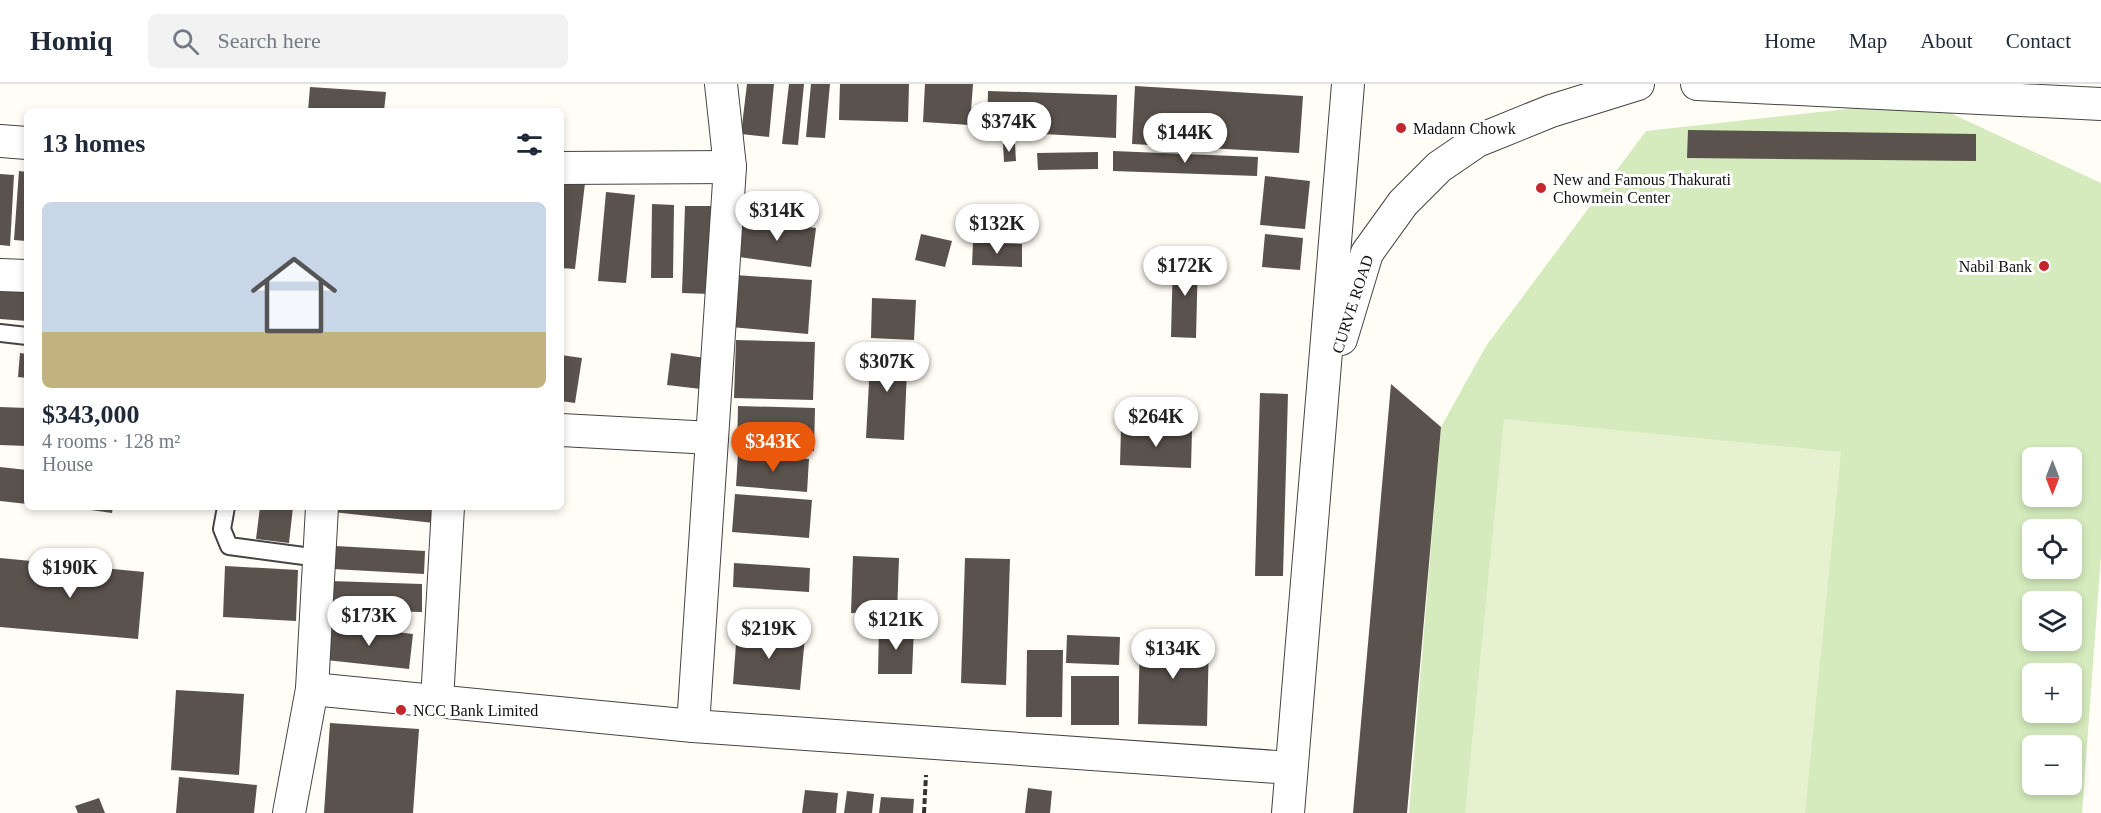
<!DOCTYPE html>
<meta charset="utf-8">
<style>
body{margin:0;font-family:Georgia,serif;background:#f2f2f3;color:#1f2937;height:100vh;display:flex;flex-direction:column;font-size:22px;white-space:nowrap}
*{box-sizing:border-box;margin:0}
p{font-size:20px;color:#747a83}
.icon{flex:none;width:33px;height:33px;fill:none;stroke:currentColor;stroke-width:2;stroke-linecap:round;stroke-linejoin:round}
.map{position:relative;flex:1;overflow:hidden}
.sheet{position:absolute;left:24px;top:24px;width:540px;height:402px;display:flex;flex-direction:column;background:#fff;border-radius:9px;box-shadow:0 3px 9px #0003}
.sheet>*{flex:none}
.needle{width:39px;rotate:180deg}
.controls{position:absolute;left:2022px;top:363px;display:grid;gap:12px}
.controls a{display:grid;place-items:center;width:60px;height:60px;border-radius:9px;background:#fff;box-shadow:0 3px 9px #0003;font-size:30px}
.price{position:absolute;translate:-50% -51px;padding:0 14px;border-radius:21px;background:#fff;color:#222;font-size:20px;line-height:39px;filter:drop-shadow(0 2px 3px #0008)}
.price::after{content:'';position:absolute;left:50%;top:36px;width:18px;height:14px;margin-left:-9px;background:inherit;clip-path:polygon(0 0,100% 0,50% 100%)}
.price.selected{background:#ea580c;color:#fff}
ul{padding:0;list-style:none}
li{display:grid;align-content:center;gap:12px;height:318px;padding:0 18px}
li+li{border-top:2px solid #e0e1e3}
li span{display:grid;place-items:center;height:186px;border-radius:9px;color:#555}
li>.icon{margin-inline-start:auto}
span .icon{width:108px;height:108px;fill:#fffc;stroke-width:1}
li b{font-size:26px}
h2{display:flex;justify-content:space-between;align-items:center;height:72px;padding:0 18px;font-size:26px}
header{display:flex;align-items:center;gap:36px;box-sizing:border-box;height:84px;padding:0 30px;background:#fff;border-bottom:2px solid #e0e1e3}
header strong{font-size:28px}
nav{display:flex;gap:33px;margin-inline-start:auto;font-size:21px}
.search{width:420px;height:54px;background:#f2f2f3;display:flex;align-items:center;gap:15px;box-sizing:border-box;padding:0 21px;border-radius:9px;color:#747a83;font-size:22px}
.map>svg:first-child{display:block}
</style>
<header>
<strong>Homiq</strong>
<div class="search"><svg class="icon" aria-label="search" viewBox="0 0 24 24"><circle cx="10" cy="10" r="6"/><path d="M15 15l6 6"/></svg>Search here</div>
<nav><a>Home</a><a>Map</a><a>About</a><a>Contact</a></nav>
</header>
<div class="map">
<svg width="2101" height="729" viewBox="0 0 2101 729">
<rect width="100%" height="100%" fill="#fffdf5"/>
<path fill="#d5ebbd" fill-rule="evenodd" d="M1893,20L1948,28L2101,99V471L2082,729H1409L1441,343L1486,262L1646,47ZM2032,374H2072V412H2032ZM2032,446H2072V484H2032ZM2032,518H2072V556H2032ZM2032,590H2072V628H2032ZM2032,662H2072V700H2032Z"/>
<path fill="#e6f2cf" d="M1504,335L1841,368L1805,729H1465Z"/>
<g fill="#5a524d">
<path d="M747,0H774L769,53L741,50Z"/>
<path d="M789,0H804L798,61L782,60Z"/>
<path d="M811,0H830L825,54L806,53Z"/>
<path d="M840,0H909L908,38L839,36Z"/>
<path d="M925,0H973L970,41L923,38Z"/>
<path d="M1135,2L1303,12L1299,69L1132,60Z"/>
<path d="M310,3L386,8L384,27H308Z"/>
<path d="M988,7L1117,11L1116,54L987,47Z"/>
<path d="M1688,46L1976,50V77L1687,74Z"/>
<path d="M1003,60H1015L1016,77L1004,78Z"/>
<path d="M1113,67L1258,73L1257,92L1113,87Z"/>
<path d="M1098,68V85L1038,86L1037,69Z"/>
<path d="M19,87L27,88V157L14,156Z"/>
<path d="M0,90L14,91L10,162L0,161Z"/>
<path d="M1265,92L1310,97L1305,145L1260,141Z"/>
<path d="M561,96L585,99L575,185L561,184Z"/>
<path d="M606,108L635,111L626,199L598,197Z"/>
<path d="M652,120L674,121L673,194H651Z"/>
<path d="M685,122H713L710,210L682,209Z"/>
<path d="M744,134L816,144L811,183L739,173Z"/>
<path d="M921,150L952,157L945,183L915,176Z"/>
<path d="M1265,150L1303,154L1300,186L1262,183Z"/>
<path d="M973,158L1022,160V183L972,181Z"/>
<path d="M1173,173H1198L1196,254L1171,253Z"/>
<path d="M735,191L812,196L808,250L731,243Z"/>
<path d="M0,202L27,204V237L0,235Z"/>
<path d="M872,214L916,216L914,256L871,254Z"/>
<path d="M736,256L815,258L813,316L734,314Z"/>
<path d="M871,261L908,263L904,356L866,354Z"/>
<path d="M20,269L27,270V294L18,293Z"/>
<path d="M671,269L705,274L701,305L667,301Z"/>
<path d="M561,271L582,274L575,319L561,317Z"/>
<path d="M1391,300L1441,343L1407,729H1353Z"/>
<path d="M1260,309L1288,310L1283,492H1255Z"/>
<path d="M738,322L815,324L814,367L737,365Z"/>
<path d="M0,323L27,324V362L0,361Z"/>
<path d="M1121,344L1192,346L1191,384L1120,381Z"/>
<path d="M738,370L809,375L807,408L736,402Z"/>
<path d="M0,383L27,386V420L0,417Z"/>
<path d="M735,410L812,416L809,454L732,448Z"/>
<path d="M70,423H113L112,429Z"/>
<path d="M260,423H293L289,459L256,455Z"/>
<path d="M334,423H436L434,439L333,428Z"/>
<path d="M335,462L425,467L424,490L333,485Z"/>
<path d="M853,472L899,474L897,530L851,529Z"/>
<path d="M0,474L144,488L138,555L0,543Z"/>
<path d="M965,474L1010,475L1006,601L961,599Z"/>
<path d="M734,479L810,484L809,508L733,503Z"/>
<path d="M225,482L298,486L296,537L223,533Z"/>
<path d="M330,497L422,500V528L329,526Z"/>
<path d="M330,540L413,550L409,585L326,576Z"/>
<path d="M879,543L914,544L912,590H878Z"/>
<path d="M737,547L805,553L800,606L733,600Z"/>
<path d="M1140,550L1209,553L1207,642L1138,640Z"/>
<path d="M1067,551L1120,553L1119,581L1066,579Z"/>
<path d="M1027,566H1063L1062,633H1026Z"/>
<rect x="1071" y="592" width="48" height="49"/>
<path d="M176,606L244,610L239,691L171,686Z"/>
<path d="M330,639L419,645L413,729H324Z"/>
<path d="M179,693L257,701L254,729H176Z"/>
<path d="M1028,704L1052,707L1050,729H1025Z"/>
<path d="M805,706L838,709L836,729H802Z"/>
<path d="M847,707L874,710L872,729H844Z"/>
<path d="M881,713L914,715L913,729H879Z"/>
<path d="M99,714L105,729H78L75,722Z"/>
</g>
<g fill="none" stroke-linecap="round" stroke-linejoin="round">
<defs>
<g id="lane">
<path d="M0,249L27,252"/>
<path d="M226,423L222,445L229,462L319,474"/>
</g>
<g id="street">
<path d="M1697,0L2101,20"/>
<path d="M0,57L27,59"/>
<path d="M561,84L730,83"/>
<path d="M0,191L27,192"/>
<path d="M1341,255L1367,169L1403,119L1439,83L1477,57L1551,27L1638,0"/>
<path d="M561,346L712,354"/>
<path d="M312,605L322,423"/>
<path d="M437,617L448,423"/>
<path d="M693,642L730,83L721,0"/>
<path d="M289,729L312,605L693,642L1291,684"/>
<path d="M1288,729L1348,0"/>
</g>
</defs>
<use href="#lane" stroke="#444" stroke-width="20"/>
<use href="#street" stroke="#444" stroke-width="34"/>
<path stroke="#333" stroke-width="4" stroke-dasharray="6 3" stroke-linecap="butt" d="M924,729L926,691"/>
<use href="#lane" stroke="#fff" stroke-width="16"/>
<use href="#street" stroke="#fff" stroke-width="32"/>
</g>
<g fill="#c4262e" stroke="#fff" stroke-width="2">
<circle cx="1401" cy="44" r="6"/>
<circle cx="1541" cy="104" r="6"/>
<circle cx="2044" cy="182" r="6"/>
<circle cx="401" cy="626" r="6"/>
</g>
<g text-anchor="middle" stroke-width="6" stroke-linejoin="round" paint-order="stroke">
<g font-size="16" fill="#111" stroke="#fff" text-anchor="start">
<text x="1413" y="50">Madann Chowk</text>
<text x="1553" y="101">New and Famous Thakurati<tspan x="1553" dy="18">Chowmein Center</tspan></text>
<text x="2032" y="188" text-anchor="end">Nabil Bank</text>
<text x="413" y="632">NCC Bank Limited</text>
</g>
<g font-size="16" fill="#111" stroke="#fff">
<text transform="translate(1352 220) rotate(-72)" y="6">CURVE ROAD</text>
</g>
</g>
</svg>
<div class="controls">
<a><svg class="needle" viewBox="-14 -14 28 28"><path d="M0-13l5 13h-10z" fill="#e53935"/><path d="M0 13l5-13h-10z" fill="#747a83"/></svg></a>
<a><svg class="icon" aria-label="locate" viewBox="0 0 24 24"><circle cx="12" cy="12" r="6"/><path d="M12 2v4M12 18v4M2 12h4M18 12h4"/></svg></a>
<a><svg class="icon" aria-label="layers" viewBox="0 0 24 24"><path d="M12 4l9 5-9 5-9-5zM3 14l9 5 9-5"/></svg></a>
<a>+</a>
<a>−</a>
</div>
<b class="price" style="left:1009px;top:69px">$374K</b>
<b class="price" style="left:1185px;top:80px">$144K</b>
<b class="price" style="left:777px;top:158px">$314K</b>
<b class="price" style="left:997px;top:171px">$132K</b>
<b class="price" style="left:1185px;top:213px">$172K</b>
<b class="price" style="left:887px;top:309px">$307K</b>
<b class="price" style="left:1156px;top:364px">$264K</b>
<b class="price selected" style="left:773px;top:389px">$343K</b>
<b class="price" style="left:70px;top:515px">$190K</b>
<b class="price" style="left:369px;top:563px">$173K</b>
<b class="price" style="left:896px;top:567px">$121K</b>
<b class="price" style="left:769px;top:576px">$219K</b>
<b class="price" style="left:1173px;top:596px">$134K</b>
<section class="sheet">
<h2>13 homes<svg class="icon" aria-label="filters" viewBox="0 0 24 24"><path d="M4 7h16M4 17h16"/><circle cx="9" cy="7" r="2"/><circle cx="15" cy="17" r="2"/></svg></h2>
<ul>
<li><span style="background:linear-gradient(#c9d6e8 70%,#c2b280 0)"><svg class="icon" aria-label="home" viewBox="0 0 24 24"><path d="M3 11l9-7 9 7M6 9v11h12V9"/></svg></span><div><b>$343,000</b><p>4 rooms · 128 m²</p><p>House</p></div></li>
</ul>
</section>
</div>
